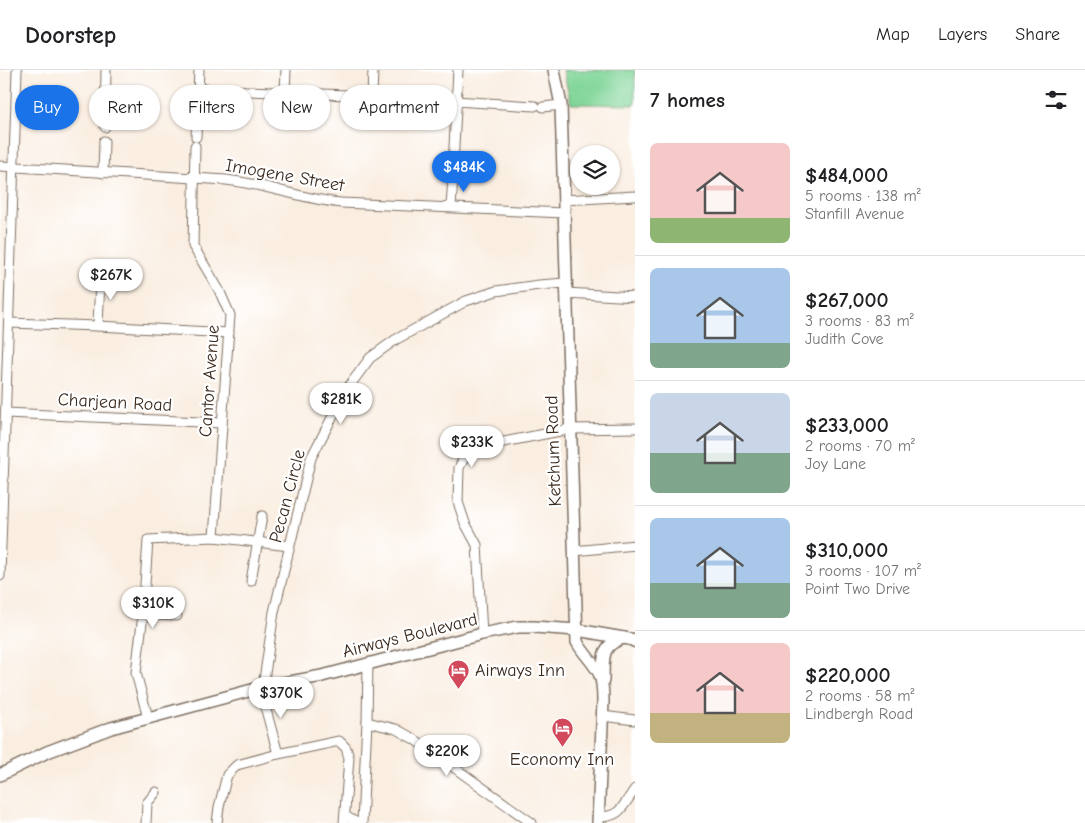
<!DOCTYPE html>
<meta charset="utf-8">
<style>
body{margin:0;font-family:"Comic Neue",sans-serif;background:#f2f2f2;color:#202124;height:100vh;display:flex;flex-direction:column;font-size:19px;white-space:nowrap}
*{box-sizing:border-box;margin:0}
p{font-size:16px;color:#757577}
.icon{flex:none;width:28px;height:28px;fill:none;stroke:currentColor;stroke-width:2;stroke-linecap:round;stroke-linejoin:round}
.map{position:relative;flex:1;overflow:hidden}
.panel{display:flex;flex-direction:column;background:#fff;width:450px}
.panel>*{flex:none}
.guide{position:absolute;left:15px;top:15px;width:475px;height:45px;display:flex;gap:10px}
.controls{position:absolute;left:570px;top:75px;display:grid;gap:10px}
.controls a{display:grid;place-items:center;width:50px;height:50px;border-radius:50%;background:#fff;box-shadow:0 1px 4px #0004;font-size:25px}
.price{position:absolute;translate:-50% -42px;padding:0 11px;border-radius:18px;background:#fff;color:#222;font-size:16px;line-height:32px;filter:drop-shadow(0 1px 2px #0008)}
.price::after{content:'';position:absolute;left:50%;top:30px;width:15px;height:11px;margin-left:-8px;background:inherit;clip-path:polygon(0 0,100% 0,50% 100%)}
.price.current{background:#1a73e8;color:#fff}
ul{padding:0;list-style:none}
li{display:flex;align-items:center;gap:15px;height:125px;padding:0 15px}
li+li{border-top:1px solid #e0e0e0}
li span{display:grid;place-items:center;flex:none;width:140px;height:100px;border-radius:8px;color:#555}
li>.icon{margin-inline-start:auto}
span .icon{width:60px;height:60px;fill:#fffc;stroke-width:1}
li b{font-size:21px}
h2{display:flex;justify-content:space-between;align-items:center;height:60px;padding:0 15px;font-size:21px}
.pill{padding:0 18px;border-radius:22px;background:#fff;box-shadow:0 1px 4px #0004;font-size:18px;line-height:45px}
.pill.current{background:#1a73e8;color:#fff}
header{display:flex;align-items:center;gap:30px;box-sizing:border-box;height:70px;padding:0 25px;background:#fff;border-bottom:1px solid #e0e0e0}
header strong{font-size:24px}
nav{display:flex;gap:28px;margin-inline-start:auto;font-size:18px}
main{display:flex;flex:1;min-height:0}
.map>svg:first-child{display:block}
</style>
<header>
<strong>Doorstep</strong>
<nav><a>Map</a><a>Layers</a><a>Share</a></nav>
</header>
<main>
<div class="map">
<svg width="635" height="753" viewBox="0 0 635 753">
<rect width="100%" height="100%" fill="#fff"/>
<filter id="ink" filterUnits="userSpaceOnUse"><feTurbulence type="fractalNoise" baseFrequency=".02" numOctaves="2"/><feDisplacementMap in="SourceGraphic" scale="10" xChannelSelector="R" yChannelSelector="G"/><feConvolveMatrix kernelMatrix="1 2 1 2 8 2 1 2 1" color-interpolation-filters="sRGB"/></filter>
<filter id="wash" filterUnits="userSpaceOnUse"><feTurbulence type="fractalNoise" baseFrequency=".0096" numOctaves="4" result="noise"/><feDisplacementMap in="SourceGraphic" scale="20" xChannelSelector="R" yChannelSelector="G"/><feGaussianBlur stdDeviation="1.12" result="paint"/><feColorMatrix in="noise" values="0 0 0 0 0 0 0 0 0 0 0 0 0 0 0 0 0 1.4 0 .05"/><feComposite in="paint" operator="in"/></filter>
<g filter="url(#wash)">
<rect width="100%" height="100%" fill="#faeee1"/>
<path fill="#80d599" stroke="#5e805c" d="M563,0H635V35L571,34Z"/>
</g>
<g filter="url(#ink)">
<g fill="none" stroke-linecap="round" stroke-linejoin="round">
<defs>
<g id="minor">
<path d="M198,19L372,26L535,36"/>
<path d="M285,22L286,0"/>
<path d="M372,26L373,0"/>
<path d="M543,37L561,35"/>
<path d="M105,57L106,0"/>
<path d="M196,67L199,0"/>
<path d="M195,76L193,176L219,220L230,245L214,467"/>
<path d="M0,96L226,110C265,114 302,129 341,133L564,143"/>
<path d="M453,96L458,0"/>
<path d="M103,103L104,71"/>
<path d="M563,130L635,126"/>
<path d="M451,137L453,107"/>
<path d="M566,223L635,227"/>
<path d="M9,253L98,256L229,263"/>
<path d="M98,256L100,209L103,202"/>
<path d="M6,343L222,353"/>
<path d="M574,481L635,475"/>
<path d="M0,506L17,0"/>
<path d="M251,511L262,446"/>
<path d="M143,544L177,546"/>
<path d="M482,564L477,475L465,453L458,432L459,398L467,382L478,377L570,359L635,358"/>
<path d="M602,646L635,650"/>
<path d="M148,648L136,603L143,544L148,470L214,467L289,476"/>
<path d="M367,652L396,659L414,669L532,753"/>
<path d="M278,684L263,629V617L274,542L311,388L347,319L370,288L395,270L466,231L496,221L539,215L565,213"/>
<path d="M345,746L357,753"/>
<path d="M598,747C621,747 622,737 635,719"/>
<path d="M146,753L147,733L156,722"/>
<path d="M217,753L219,737L227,705L237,695L278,684L339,671L346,678L349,688L344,753"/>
<path d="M362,753L367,652L368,593"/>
</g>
<g id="major">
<path d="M554,0L561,35L577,572C583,583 593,592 599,603C603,611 603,622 603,631L598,753"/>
<path d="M603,611C604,590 599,575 624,568"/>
<path d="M0,705L47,682L111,658L263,617L322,606L482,564L518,557H534L577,560L635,570"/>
</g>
<path id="highway" d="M633,570L635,571"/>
</defs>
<use href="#minor" stroke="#7e6f62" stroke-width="11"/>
<use href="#major" stroke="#7e6f62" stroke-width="14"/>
<use href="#highway" stroke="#7e6f62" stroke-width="15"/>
<use href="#minor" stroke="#fff" stroke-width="9"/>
<use href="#major" stroke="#fff" stroke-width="11"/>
<use href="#highway" stroke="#fff" stroke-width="12"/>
</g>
</g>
<defs>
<symbol id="hotel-pin" viewBox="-11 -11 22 30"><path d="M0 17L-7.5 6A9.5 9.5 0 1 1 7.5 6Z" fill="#d1495b" stroke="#fff"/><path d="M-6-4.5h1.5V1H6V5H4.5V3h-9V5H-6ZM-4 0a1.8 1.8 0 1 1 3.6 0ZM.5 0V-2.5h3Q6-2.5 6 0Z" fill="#fff"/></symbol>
</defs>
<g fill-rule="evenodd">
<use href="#hotel-pin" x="446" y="588" width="25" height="34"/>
<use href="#hotel-pin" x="550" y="646" width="25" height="34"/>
</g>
<g text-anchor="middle" stroke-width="4.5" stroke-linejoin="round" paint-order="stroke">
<g font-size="18" fill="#3b2a1e" stroke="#fff">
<text transform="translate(285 105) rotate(10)" y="6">Imogene Street</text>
<text transform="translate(209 311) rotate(-86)" y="6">Cantor Avenue</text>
<text transform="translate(115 332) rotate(3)" y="6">Charjean Road</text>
<text transform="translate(553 381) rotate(-92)" y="6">Ketchum Road</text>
<text transform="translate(287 426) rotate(-75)" y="6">Pecan Circle</text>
<text transform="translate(410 565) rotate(-14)" y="6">Airways Boulevard</text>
</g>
<g font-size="18" fill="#3b2a1e" stroke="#fff" text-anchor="start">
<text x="475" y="606">Airways Inn</text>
<text x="562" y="695" text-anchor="middle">Economy Inn</text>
</g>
</g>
</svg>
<div class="controls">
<a><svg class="icon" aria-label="layers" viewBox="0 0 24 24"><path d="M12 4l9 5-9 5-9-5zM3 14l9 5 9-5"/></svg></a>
</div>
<b class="price current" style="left:464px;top:123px">$484K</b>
<b class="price" style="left:111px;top:231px">$267K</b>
<b class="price" style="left:341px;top:355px">$281K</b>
<b class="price" style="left:472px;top:398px">$233K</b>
<b class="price" style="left:153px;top:559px">$310K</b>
<b class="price" style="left:281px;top:649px">$370K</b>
<b class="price" style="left:447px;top:707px">$220K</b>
<div class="guide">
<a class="pill current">Buy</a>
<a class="pill">Rent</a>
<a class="pill">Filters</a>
<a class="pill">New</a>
<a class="pill">Apartment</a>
</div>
</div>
<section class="panel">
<h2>7 homes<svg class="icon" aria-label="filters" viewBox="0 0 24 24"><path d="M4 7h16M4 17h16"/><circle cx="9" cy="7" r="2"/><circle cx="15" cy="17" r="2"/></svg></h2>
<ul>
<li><span style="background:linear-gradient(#f6c9c9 75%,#8fb573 0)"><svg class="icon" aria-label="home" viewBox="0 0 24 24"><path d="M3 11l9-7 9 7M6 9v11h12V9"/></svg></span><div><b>$484,000</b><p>5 rooms · 138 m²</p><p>Stanfill Avenue</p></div></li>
<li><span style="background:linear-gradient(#a9c7e8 75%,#7fa58c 0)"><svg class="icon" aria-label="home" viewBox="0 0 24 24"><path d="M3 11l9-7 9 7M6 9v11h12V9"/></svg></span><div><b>$267,000</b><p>3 rooms · 83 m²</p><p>Judith Cove</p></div></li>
<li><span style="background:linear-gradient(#c9d6e8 60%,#7fa58c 0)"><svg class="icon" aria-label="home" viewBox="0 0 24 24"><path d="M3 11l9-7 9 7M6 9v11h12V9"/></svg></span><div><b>$233,000</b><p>2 rooms · 70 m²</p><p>Joy Lane</p></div></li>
<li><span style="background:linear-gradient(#a9c7e8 65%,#7fa58c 0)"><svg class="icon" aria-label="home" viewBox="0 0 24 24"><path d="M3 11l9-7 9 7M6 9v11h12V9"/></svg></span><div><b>$310,000</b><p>3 rooms · 107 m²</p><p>Point Two Drive</p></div></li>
<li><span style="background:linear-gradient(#f6c9c9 70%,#c2b280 0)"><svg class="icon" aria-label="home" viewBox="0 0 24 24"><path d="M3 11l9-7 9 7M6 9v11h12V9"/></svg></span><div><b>$220,000</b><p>2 rooms · 58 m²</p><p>Lindbergh Road</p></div></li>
</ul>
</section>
</main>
